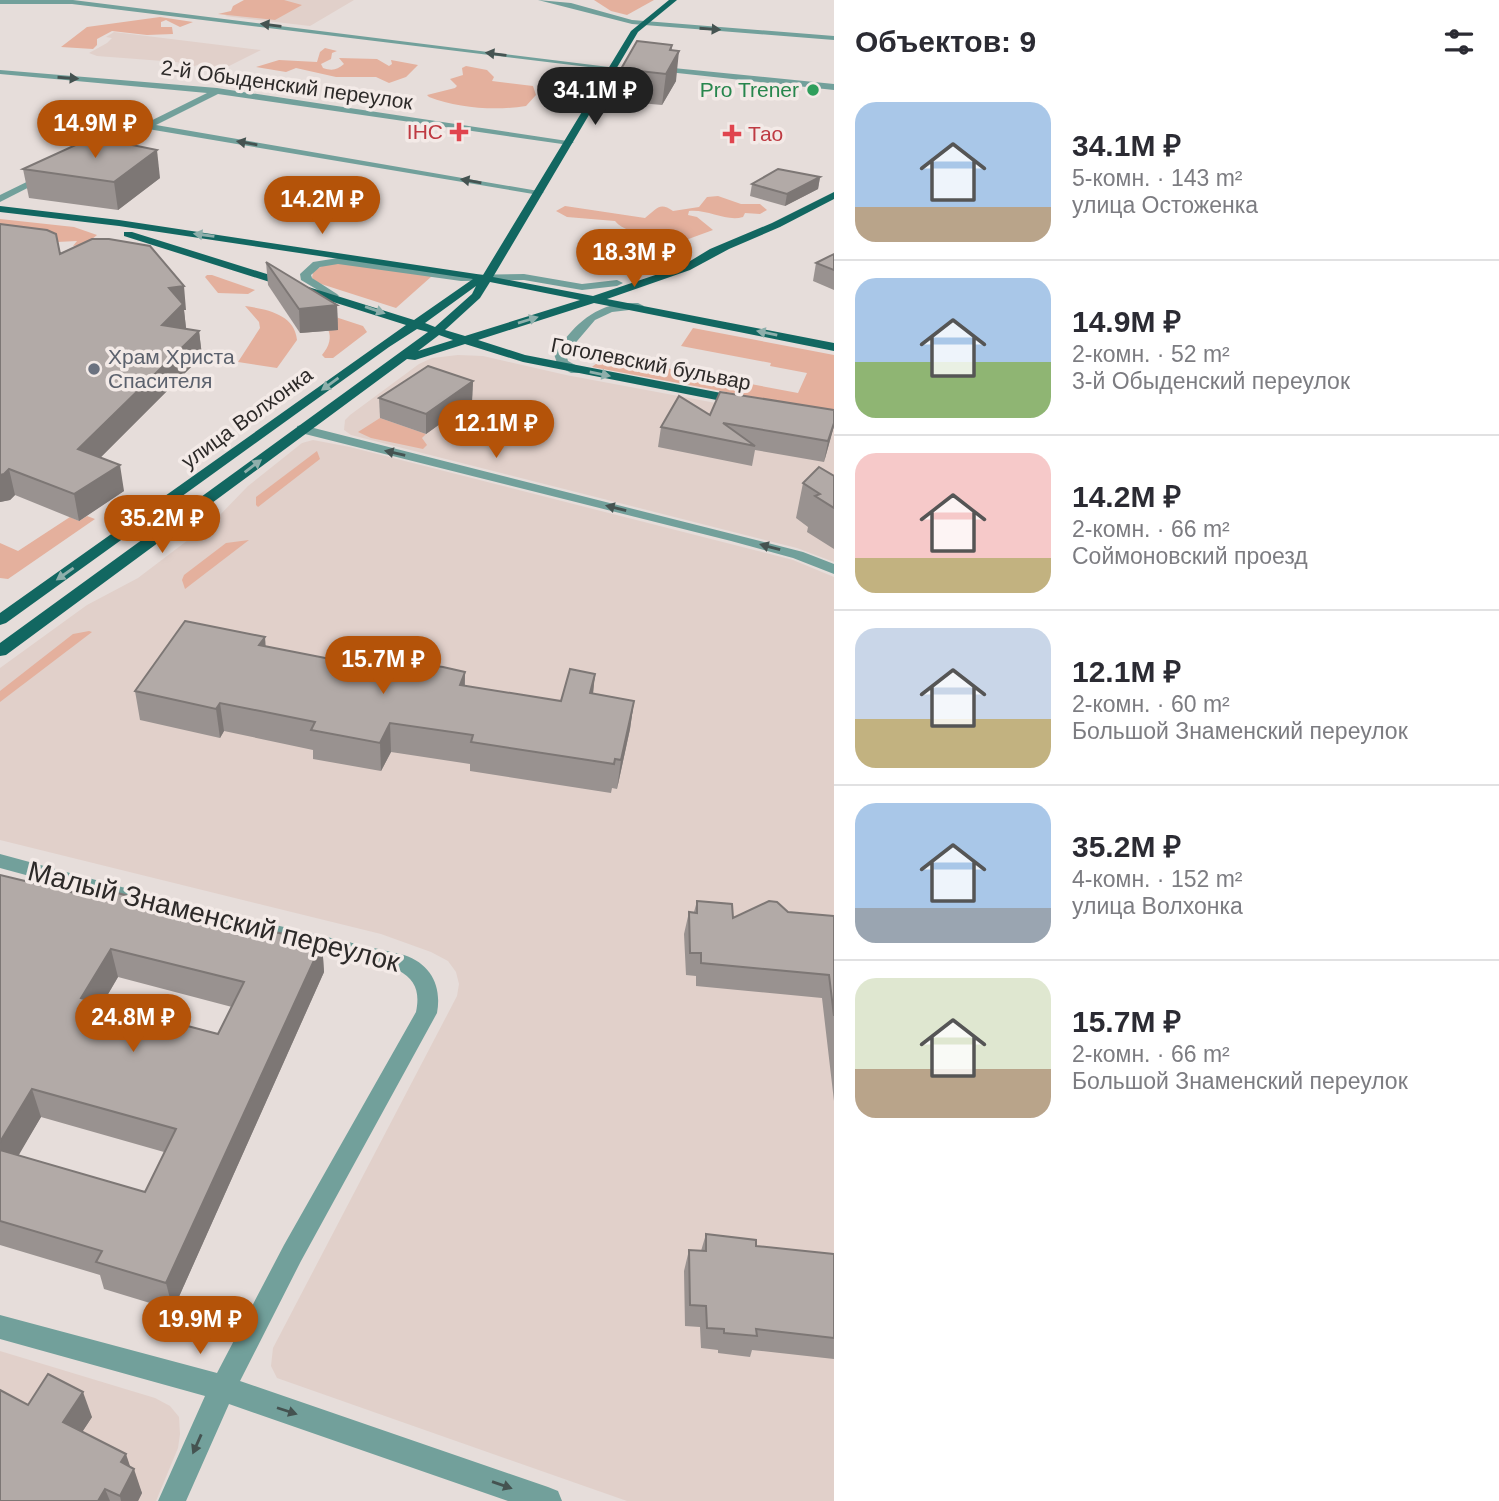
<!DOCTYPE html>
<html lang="ru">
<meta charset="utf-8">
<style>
body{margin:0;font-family:Helvetica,sans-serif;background:#f7f7f7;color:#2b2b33;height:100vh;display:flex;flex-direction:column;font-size:26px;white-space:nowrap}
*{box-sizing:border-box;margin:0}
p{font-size:23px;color:#7c7c81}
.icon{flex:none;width:38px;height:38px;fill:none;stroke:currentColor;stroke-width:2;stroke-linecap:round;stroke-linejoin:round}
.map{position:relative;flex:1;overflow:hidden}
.sheet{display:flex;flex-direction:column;background:#fff;width:665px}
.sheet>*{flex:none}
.price{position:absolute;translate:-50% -60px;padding:0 16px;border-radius:24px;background:#b45309;color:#fff;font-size:23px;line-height:46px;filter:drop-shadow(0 2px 4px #0008)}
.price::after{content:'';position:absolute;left:50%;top:42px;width:21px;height:16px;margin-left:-10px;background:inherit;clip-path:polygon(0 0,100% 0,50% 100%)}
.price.current{background:#222;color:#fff}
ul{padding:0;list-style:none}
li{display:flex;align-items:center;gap:21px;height:175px;padding:0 21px}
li+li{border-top:2px solid #e1e1e2}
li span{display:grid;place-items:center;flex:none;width:196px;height:140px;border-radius:21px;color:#555}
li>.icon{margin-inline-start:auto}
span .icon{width:84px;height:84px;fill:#fffc;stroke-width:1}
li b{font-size:30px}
h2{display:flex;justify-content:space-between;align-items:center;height:84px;padding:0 21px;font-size:30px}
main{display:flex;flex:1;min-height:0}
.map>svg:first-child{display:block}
</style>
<main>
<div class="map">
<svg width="834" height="1501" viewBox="0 0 834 1501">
<rect width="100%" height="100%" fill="#e6ddda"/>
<g fill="#e1d0ca">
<path d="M255,0H354L310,26L225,16Z"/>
<path d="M114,32L228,46L261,50L225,68L197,65L193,67L179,65L182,63L176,62L97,56L89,53L107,43L112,38L106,37Z"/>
<path d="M458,355L483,356L566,375L834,425V562L797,548L351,435L344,430L345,420L350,415L419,364L432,358Z"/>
<path d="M313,440L350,447L793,560L834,577V1501H627L277,1378L271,1366L273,1348L457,996L459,984L456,972L448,961L431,952L381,934L0,840V668L87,605L138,578L217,518L248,486L302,443Z"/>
<path d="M0,1351L155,1398L170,1406L179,1417L180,1434L178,1448L156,1501H0Z"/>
</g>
<g fill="#e4b09d">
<path d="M244,0H284L302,5L275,20L218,14L231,11L233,6Z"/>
<path d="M594,0H654L627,15L611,11Z"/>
<path d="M160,17L193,22L180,27L166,20L161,22V27H172L173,34L147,35L112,31L97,39V45L93,49L61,47L87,27Z"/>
<path d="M325,48L337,51L332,53L331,59L321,64L323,68C332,71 337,70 344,64L339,58L377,59L389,66L392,64L391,60L418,65L406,77L389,83L376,77H336L296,68L286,72L256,67L279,60L317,62L320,52Z"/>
<path d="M466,66L487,70L494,77L492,81L533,86L536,95L526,106C495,111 458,108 429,97L427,95L455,88L457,86L450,79L463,75L462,68Z"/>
<path d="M718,196L741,204H760L767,210L760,214L745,213L743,217C726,222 708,209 689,211L688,215L697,217L713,230L683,241H671L653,235H675L679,232C659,230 629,238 615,221L567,217L556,211L565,206L645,218C656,210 659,201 673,211L699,207L707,197Z"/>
<path d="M0,219L74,227L97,235L86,244L73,246L77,241L57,242L0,233Z"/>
<path d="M339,263L432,276L396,308L318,283L312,278L313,272L322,266Z"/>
<path d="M207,275H212L255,290L248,294L218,293L205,277Z"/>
<path d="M245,306C266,309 295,314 297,340L277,368L238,362L260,328L259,322Z"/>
<path d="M311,309L363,326L367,332L333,358H325L322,355C338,336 327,323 311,309Z"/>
<path d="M693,328L834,355V412L592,367C602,357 614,362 626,364L629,361L798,393L807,373L770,366L771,363L681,346Z"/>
<path d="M380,418L426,434L422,438L427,445L423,449L371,438L358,432Z"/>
<path d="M317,451L320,459L258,507L256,505V497Z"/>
<path d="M87,516L95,519L8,579L0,578V543L18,551L70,517L79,521Z"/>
<path d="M249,540L185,589L182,580L184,575L226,543Z"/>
<path d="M89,631L92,632L0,702V691L73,634Z"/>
</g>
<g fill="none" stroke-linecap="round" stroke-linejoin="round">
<g fill="#72a09b" fill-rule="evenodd">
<path d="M0,0H73L617,68L613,70L72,4H0Z"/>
<path d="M538,0L571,3L632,20L834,36V40L632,24Z"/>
<path d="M653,66L834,84V90L650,70Z"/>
<path d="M0,70L217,88L574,142L569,145L218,94L156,125L544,192L539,195L148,129L95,155L90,152L92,150L207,93L0,74Z"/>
<path d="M45,173L53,175L0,202V195Z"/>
<path d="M338,258L461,275L524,274L582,284L617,280L623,283L617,286L582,290L524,280L461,281L338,264L320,267L311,275L312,278L337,294L339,296L333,299L301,280L300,274L313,262Z"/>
<path d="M622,303H638L644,306L638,309L612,312L595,320L566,354L568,361L579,367V373H571L558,366L554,354C573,327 589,309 622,303Z"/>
<path d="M302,425L803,552L834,564V574L793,558L731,541L297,432V426Z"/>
<path d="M0,854L177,902L404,955C431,964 442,986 437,1013L301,1261L240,1381L548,1487L558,1491L562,1501H508L229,1404L186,1501H158L205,1396L0,1339V1315L217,1373L284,1245L416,1012C420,992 416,980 398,970L177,916L0,868Z"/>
</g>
<path fill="#126761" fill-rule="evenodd" d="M669,0H677L638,32L493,277L593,296L682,266L710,249L772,223L834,192V199L780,227L729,249L690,270L607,299L834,343V351L594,303L478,340L525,355L742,397L748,401L742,405L523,362L465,344L415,360L407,359L6,655L0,656V643L428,332L417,329L389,347L6,623L0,625V613L406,325L124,236V232H132L414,320L473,279L119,226L0,212V206L119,220L483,275L631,31ZM490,282L580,300L465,336L445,330L480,298ZM476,286L472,294L435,327L425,323ZM439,335L453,340L418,351Z"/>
</g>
<g fill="#999290" fill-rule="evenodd">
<path d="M672,50L676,81L662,105L618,101L621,69Z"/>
<path d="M23,169L160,178L118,210L29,198Z"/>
<path d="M820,177L818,189L785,206L750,196L752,184Z"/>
<path d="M0,224L60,254L186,310H184L186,328L185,329L199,331L202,356L100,458L124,491L79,521L15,495L10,500L0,502Z"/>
<path d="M834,254V290L813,281L816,263Z"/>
<path d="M266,262L337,305L338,330L300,333L268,285Z"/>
<path d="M473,381L472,401L426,434L380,418L379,398Z"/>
<path d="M710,415L834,426L824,462L755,450L752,466L658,447L661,427Z"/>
<path d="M834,476V549L807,532L808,527L796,518L803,483Z"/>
<path d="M265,646L371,667L428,669L465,672V686L561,701L595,674L593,694L634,701L630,729L617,789L612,788L611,793L470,771V764L391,752L381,771L313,759V750L224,731L220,738L140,720L135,691Z"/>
<path d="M0,875L92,897L148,901L150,911L258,936L322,943L324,972L173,1310L104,1289L100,1275L0,1245ZM118,977L232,1007L218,1034L102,1004ZM41,1117L164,1152L145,1192L18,1155Z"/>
<path d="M697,901L733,918L788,912L834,916V1101L822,998L696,986V976L686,975L684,934L689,912H694Z"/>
<path d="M706,1234L756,1246L834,1254V1359L752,1350L750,1357L718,1353V1350L701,1348L700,1327L685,1326L684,1271L689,1250L701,1251Z"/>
<path d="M28,1405L92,1417L82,1432L130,1467L142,1493L138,1501H0Z"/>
</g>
<g fill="#7d7775">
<path d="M672,45L670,66L679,51L676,81L662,105L666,74L670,50Z"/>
<path d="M157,150L160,178L118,210L114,182Z"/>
<path d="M820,177L818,189L785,206L787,194Z"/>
<path d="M184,286L186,310H184L186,328L165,349L162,325L169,288Z"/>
<path d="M337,305L338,330L300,333L299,309Z"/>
<path d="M199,331L202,356L83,475L78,449Z"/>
<path d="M473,381L472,401L426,434V414Z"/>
<path d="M834,423V426L824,462L828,441Z"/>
<path d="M120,465L124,491L79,521L74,494Z"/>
<path d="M9,469L15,495L10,500L0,502V475Z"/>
<path d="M265,637L267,665L259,645Z"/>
<path d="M465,672L464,701L460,685Z"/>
<path d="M595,674L592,702L590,693Z"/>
<path d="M634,701L630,729L617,789L621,760Z"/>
<path d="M220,703L224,731L220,738L216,709Z"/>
<path d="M390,723L391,752L381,771L380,743Z"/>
<path d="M148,901L153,929L143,909Z"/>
<path d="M322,943L324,972L173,1310L166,1283Z"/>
<path d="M111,949L118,977L89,1027L81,998Z"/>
<path d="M32,1089L41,1117L6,1177L0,1160V1142Z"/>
<path d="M83,1392L92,1417L73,1446L63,1422Z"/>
<path d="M126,1454L132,1472L134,1469L142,1493L138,1501H121L120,1496L121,1462Z"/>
<path d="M105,1489L110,1501H98Z"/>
</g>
<g fill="#b2aaa7" stroke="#7d7775" stroke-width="2" fill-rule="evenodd">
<path d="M637,41L672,45L670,50L679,51L666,74L621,69Z"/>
<path d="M93,137L157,150L114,182L23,169Z"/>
<path d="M778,169L820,177L787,194L752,184Z"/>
<path d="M0,224L47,230L56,234L60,254L92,239H109L150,246L184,286L169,288L183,304L162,325L199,331L78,449L120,465L74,494L9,469L4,474L0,475Z"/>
<path d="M834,254V270L816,263Z"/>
<path d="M266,262L337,305L299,309Z"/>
<path d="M428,366L473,381L426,414L379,398Z"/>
<path d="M720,392L834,410V423L828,441L723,423L755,446L661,427L679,396L710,415Z"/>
<path d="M819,467L834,476V508L815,496L820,494L803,483Z"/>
<path d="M185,621L265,637L259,645L371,667L376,659L428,669L429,665L443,667L465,672L460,685L561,701L570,669L595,674L590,693L634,701L621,760L615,759L614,764L471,742L473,735L390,723L380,743L311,730L315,722L220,703L216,709L135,691Z"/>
<path d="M0,875L92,897L98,888L148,901L143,909L258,936L262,929L322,943L166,1283L96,1262L102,1251L0,1221V1150L145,1192L176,1129L32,1089L0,1142ZM111,949L244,982L218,1034L81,998Z"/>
<path d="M697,901L732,904L733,918L769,901L777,902L788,912L834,916V1016L829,975L701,963V953H690L689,912L697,913Z"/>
<path d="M706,1234L756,1240V1246L834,1254V1338L756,1329L757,1336L724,1333V1329L707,1328L706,1306L690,1305L689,1250L706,1251Z"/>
<path d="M48,1374L83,1392L63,1422L126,1454L121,1462L134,1469L120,1496L105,1489L98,1501H0V1390L28,1405Z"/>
</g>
<defs><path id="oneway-solid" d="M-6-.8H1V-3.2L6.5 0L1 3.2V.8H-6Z" transform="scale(1.75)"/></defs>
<g fill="#455351">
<use href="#oneway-solid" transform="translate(271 25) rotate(-173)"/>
<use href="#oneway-solid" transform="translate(710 29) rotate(4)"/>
<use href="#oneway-solid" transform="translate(496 54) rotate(-173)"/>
<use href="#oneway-solid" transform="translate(68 78) rotate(4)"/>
<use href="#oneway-solid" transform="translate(247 143) rotate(-170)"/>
<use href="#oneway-solid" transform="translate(471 181) rotate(-170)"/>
<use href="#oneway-solid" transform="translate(395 453) rotate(-167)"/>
<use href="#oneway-solid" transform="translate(616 508) rotate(-166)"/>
<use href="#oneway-solid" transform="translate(770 547) rotate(-165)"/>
<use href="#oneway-solid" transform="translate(287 1411) rotate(18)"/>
<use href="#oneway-solid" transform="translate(197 1444) rotate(114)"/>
<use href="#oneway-solid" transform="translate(502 1485) rotate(19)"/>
</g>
<g fill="#8eafab">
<use href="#oneway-solid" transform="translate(204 235) rotate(-172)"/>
<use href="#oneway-solid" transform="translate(375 310) rotate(19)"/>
<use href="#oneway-solid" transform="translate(528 320) rotate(-17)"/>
<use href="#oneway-solid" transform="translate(767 333) rotate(-168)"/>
<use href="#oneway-solid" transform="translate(600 374) rotate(11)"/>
<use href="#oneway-solid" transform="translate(330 384) rotate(144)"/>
<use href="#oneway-solid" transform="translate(253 466) rotate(-37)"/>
<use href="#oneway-solid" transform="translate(65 574) rotate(145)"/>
</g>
<circle fill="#2e9e5b" stroke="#f3eae7" stroke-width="2.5" cx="813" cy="90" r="7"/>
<g fill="#e0444e" stroke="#f3eae7" stroke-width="2.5">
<path d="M455.5 121.5h7v7h7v7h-7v7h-7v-7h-7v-7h7z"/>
<path d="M728.5 123.5h7v7h7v7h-7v7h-7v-7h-7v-7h7z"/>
</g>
<circle fill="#6b7280" stroke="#f3eae7" stroke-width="2.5" cx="94" cy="369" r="7"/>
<g text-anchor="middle" stroke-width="7" stroke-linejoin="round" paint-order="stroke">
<g font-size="21" fill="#2d2a29" stroke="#f3eae7">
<text transform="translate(287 85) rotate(8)" y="7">2-й Обыденский переулок</text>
<text transform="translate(651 364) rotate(11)" y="7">Гоголевский бульвар</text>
<text transform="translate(247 418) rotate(-36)" y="7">улица Волхонка</text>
</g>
<g font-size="21" fill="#27864d" stroke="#f3eae7" text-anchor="end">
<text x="799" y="97">Pro Trener</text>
</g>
<g font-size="21" fill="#be3a42" stroke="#f3eae7" text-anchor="end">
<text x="443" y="139">IHC</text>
<text x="748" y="141" text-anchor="start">Тао</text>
</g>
<g font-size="21" fill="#5b616d" stroke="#f3eae7" text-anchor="start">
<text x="108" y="364">Храм Христа<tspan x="108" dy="24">Спасителя</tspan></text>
</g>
<g font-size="28" fill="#2d2a29" stroke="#f3eae7">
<text transform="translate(214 916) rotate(14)" y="10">Малый Знаменский переулок</text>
</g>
</g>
</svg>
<b class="price current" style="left:595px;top:127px">34.1M ₽</b>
<b class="price" style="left:95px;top:160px">14.9M ₽</b>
<b class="price" style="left:322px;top:236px">14.2M ₽</b>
<b class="price" style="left:634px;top:289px">18.3M ₽</b>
<b class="price" style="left:496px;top:460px">12.1M ₽</b>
<b class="price" style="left:162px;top:555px">35.2M ₽</b>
<b class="price" style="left:383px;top:696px">15.7M ₽</b>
<b class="price" style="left:133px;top:1054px">24.8M ₽</b>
<b class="price" style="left:200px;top:1356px">19.9M ₽</b>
</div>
<section class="sheet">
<h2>Объектов: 9<svg class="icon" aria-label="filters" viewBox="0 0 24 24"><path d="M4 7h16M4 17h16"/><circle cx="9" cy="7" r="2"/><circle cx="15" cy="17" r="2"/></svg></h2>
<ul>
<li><span style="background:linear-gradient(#a9c7e8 75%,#b9a48a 0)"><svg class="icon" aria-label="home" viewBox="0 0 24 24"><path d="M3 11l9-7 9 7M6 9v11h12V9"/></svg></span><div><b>34.1M ₽</b><p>5-комн. · 143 m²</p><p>улица Остоженка</p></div></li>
<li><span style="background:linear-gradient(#a9c7e8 60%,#8fb573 0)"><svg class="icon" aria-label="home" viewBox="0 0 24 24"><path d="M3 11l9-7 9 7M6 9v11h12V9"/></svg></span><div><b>14.9M ₽</b><p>2-комн. · 52 m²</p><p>3-й Обыденский переулок</p></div></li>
<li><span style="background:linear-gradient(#f6c9c9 75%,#c2b280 0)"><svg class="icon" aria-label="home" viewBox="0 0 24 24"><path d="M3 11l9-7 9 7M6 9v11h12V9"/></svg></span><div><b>14.2M ₽</b><p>2-комн. · 66 m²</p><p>Соймоновский проезд</p></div></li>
<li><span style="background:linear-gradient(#c9d6e8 65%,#c2b280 0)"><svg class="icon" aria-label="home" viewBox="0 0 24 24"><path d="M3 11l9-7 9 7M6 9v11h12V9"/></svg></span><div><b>12.1M ₽</b><p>2-комн. · 60 m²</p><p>Большой Знаменский переулок</p></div></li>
<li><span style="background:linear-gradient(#a9c7e8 75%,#9aa5b1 0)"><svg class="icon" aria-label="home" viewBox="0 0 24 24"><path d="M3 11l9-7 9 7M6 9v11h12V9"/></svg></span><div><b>35.2M ₽</b><p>4-комн. · 152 m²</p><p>улица Волхонка</p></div></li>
<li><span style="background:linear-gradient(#dfe7d0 65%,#b9a48a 0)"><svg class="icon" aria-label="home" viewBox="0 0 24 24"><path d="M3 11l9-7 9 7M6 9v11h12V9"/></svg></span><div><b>15.7M ₽</b><p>2-комн. · 66 m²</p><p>Большой Знаменский переулок</p></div></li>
</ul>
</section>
</main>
